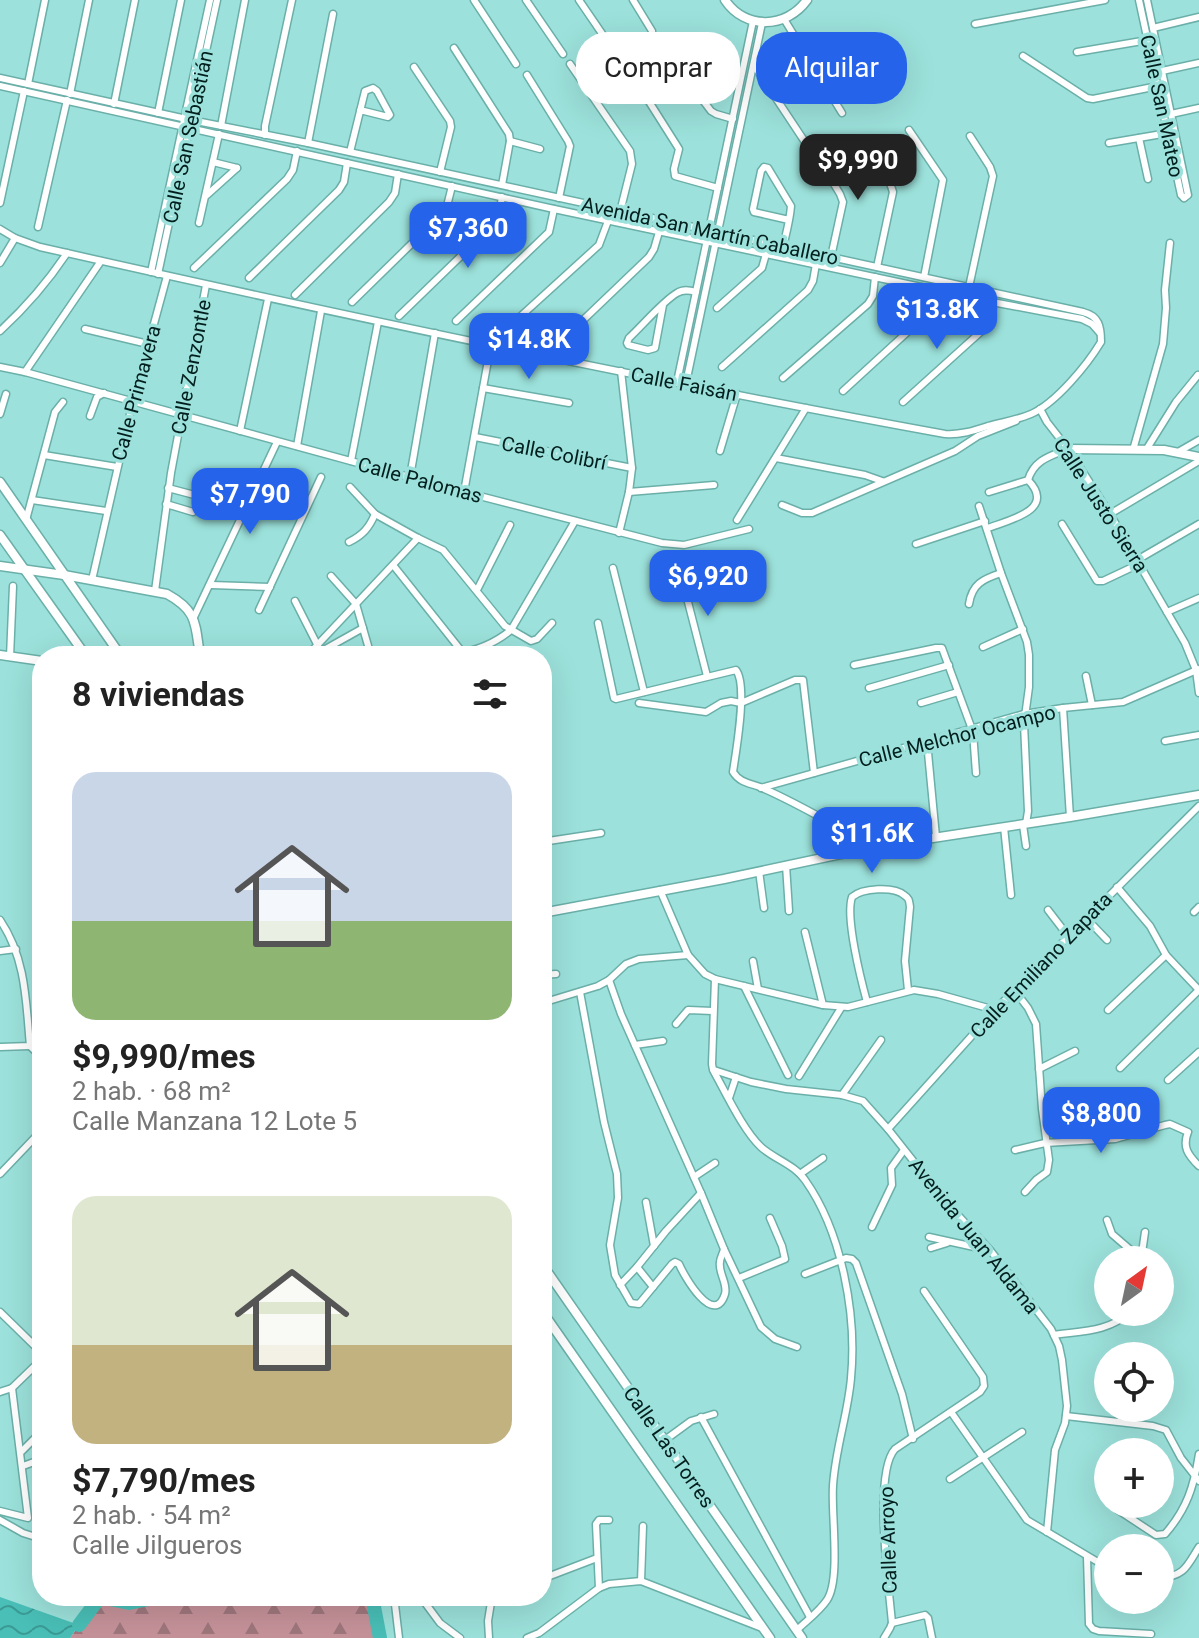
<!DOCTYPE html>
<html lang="es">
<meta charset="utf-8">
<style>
body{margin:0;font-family:Roboto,sans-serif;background:#f6f6f6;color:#222;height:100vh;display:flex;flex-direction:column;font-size:30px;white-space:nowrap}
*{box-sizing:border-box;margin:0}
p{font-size:26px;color:#767676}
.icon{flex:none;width:44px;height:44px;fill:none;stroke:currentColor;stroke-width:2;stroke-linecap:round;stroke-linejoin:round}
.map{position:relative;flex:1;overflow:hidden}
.drawer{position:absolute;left:32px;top:646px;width:520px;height:960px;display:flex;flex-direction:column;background:#fff;border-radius:32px;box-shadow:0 8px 32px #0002}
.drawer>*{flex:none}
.banner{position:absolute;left:576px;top:32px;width:502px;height:72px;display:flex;gap:16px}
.needle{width:52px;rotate:33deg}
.controls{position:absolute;left:1094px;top:1246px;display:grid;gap:16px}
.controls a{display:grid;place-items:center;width:80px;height:80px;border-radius:50%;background:#fff;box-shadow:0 8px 32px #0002;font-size:40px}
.price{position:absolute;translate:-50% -68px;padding:0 18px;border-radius:16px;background:#2563eb;color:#fff;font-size:26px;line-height:52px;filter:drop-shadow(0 2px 4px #0008)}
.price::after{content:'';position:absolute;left:50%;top:48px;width:24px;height:18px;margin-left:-12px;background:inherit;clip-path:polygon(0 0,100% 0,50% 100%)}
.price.current{background:#222;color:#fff}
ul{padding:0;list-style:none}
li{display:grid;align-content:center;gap:16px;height:424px;padding:0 40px}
li span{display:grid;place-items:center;height:248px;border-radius:24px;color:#555}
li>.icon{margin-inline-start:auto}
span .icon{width:144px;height:144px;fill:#fffc;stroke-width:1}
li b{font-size:34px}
h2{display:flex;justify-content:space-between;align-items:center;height:96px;padding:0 40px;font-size:34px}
.tag{padding:0 28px;border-radius:32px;background:#fff;box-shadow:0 8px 32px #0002;font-size:28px;line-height:72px}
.tag.current{background:#2563eb;color:#fff}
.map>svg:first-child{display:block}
</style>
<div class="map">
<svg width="1199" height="1638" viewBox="0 0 1199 1638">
<defs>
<pattern id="forest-firs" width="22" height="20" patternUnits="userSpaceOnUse" patternTransform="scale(2)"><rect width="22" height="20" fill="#c6929a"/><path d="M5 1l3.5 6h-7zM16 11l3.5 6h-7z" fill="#9f777d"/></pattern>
<pattern id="water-waves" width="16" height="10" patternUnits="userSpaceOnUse" patternTransform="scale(2)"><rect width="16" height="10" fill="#49bfb7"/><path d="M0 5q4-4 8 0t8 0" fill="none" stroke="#3b9b94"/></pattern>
</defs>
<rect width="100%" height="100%" fill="#9ce1db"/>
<path fill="url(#forest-firs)" d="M164,1596H372L380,1638H70L100,1597L129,1603Z"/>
<path fill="url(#water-waves)" d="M0,1597L79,1625L70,1638H0Z"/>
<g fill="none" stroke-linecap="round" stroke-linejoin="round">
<g stroke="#49bfb7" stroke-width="14">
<path d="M372,1596L380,1638"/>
<path d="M79,1625L100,1597L129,1603L164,1596"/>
</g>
<defs>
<g id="street">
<path d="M474,0L516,64"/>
<path d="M526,0L563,54"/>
<path d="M579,0L642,92"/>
<path d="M633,0L652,31"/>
<path d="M1139,0L1181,195L1184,198"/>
<path d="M1147,0L1188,195L1184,198"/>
<path d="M784,19L842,113"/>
<path d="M975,24L1105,0"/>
<path d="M1153,28L1199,17"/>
<path d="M454,48L509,134L510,141L502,185"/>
<path d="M1077,52L1148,40"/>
<path d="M1023,56L1087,98L1093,99L1158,86"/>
<path d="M570,64L630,151L632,164L620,212"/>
<path d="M754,65L805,142"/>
<path d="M414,67L450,121L451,127L440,172"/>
<path d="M1162,71L1199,63"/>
<path d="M683,74L711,111L716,114L733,119"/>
<path d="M527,75L568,141L570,146L559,198"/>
<path d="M0,78L191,120L308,143L1083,312C1099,316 1101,326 1101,342C1087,365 1056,403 1031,414C1017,420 1002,422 988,426C973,431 960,435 945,434C642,379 341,315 40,247L15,238L0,229"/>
<path d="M28,84L45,0"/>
<path d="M0,86L554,209L992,302L1082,319L1092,324L1100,333"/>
<path d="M70,94L89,0"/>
<path d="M648,100L679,149L674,169L675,176L718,188"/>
<path d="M114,104L135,0"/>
<path d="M158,113L181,0"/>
<path d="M1171,114L1199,108"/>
<path d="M221,126L245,0"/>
<path d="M909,130L943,180L924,277"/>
<path d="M265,135V126L292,0"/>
<path d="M1139,138L1148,179"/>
<path d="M510,141L540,149"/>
<path d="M862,142L890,183L893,192L877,267"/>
<path d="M308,143L333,14"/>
<path d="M1109,143L1168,133"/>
<path d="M350,152L365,91L373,88L377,91L390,115L388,117L360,110"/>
<path d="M820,161L840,194L843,202L831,257"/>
<path d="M213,162L237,168"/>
<path d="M207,195L237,168"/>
<path d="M0,203L24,91"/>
<path d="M199,223L219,134"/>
<path d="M38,227L67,100"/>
<path d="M783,247C786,234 790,220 791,206L768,168L764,167L761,171L753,209L754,212L789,220"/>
<path d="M0,263L15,238"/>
<path d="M194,268L287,179L293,170L297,151"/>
<path d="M151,272L210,0"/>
<path d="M158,274L217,0"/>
<path d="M249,278L339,190L344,182L347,163"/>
<path d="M969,287L993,176L990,167L970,136"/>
<path d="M295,295L389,202L395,193L398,174"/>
<path d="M352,302L442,214L447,206L452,186"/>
<path d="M663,305L655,348L648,350L628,345L627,343L629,338C642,326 663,301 677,293C683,289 689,290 696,292"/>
<path d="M717,308L762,268L766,254"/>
<path d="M399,316L495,223L499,215L502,197"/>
<path d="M456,321L549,232L554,209"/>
<path d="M85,329L148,344"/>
<path d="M0,331C26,307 47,283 67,253"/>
<path d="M500,335L599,245L608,221"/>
<path d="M556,346L649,257L654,249L659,232"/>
<path d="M0,367L25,372L464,492L662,543L684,545L749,529"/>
<path d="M722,367L808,290L813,281L816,264"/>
<path d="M25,372L101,261"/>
<path d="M783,378L868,304L873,296L875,277"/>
<path d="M677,382L753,21"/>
<path d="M686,383L762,23"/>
<path d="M483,388L569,403"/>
<path d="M843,391L926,315L930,309L933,289"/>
<path d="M903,402L985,328L992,302"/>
<path d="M1040,409L1047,422L1068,449L1110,514L1185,643L1196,670L1199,693"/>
<path d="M0,414L6,394"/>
<path d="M90,416L97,397L104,393"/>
<path d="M240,431L268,299"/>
<path d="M475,437L632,468"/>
<path d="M297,446L321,311"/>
<path d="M1133,450L1163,344L1166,308L1165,290L1170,243"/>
<path d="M1146,450L1176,402L1198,375"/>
<path d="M720,451L737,394"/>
<path d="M1178,452L1199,440"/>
<path d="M44,455L117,467"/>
<path d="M776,458L865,475L882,481"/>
<path d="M351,461L378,322"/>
<path d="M410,477L435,333"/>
<path d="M350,487L375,514L418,538L443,550L505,626L531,641L537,639L552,623"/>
<path d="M168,488L217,501"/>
<path d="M464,492L491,344"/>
<path d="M629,492L714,485"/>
<path d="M989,492L1028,480C1034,460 1050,456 1068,449"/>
<path d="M32,500L106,511"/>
<path d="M166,504L193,512"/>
<path d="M782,505L802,513H812L955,451L978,436L1016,421"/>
<path d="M979,506L1001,573L1027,642L1029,655V687L1024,724L1028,811L1026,824"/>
<path d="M1110,514L1199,461"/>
<path d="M26,520L55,412L63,402"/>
<path d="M737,520L806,408"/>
<path d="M1062,524L1097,581H1103L1139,564"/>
<path d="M988,528C1009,520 1057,510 1028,480"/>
<path d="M619,533L629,492L632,468L621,371"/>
<path d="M349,542C363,535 369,528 375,514"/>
<path d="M916,544L985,521"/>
<path d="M1137,560L1199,524"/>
<path d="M393,565L463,653"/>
<path d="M679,567L707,676"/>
<path d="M613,568L644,692"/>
<path d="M331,576L356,604L371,656"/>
<path d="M92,580L133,401L167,276"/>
<path d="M211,585L270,587"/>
<path d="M477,590L510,525"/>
<path d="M155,591L171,473L206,285"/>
<path d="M295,601L323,656"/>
<path d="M969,604C972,584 983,579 1001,573"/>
<path d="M259,610L321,477"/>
<path d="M1167,612L1199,598"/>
<path d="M194,617L277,442"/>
<path d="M598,623L614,698L616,699L736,670C748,685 736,751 733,772C740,783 750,783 760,787C800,804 837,827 874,847"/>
<path d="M983,647L1023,629"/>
<path d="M253,656L259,655L264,656"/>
<path d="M307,656L418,538"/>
<path d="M313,656L363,628"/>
<path d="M451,656L454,654C477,651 494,644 511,630L575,521"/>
<path d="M10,657L13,586"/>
<path d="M854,665L936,648H942L973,732L976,773"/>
<path d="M1086,676L1092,705"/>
<path d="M869,688L949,665"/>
<path d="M639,703L706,712L721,703L731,701L741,703L795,680H803L814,773"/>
<path d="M921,703L958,692"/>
<path d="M1063,708L1070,817"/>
<path d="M1165,741L1199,735"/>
<path d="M927,742L936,837"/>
<path d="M761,788L1024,714L1063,708L1123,702L1199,669"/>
<path d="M1023,825L1026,846"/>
<path d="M1004,827L1011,895"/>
<path d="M542,842L601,833"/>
<path d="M786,865L789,911"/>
<path d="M759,871L764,908"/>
<path d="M1117,887L1150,926L1166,955L1199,990"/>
<path d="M660,890L688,955L705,974L715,979L823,1005L848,1007L914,990L938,994L995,1010"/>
<path d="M1048,910L1068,936"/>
<path d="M1194,912L1199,907"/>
<path d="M1086,918L1107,940"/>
<path d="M0,920C26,958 26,1002 30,1046L42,1058"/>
<path d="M805,932L823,1005"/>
<path d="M0,951L16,949"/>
<path d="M753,961L758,989"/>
<path d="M542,975L556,974"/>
<path d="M715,979L712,1064L713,1070C726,1093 743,1130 761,1147C774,1159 795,1165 805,1180C842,1232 857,1315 851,1378C848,1414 835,1450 833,1486C831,1514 841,1579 827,1600C819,1612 806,1621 797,1630"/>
<path d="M609,980L621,1014L701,1193L724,1249L761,1327L775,1339L797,1347"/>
<path d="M744,986L788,1075"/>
<path d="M1015,991L1028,1008L1036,1024L1042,1109L1049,1160L1047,1172L1036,1180L1025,1192"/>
<path d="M580,992L604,1122L617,1174L618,1198L610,1245L615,1275L631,1303L639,1304L672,1264L675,1262L679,1264C684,1276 714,1328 725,1294C728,1283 718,1273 720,1262C720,1258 723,1254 724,1249"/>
<path d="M867,1002C861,980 845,917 852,897C862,888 894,886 904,895C910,899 909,901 910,907L905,961L908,990"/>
<path d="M542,1003L598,986L609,980L626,964L639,959L688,955"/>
<path d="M1108,1010L1166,955"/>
<path d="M676,1024L688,1010L713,1011"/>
<path d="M635,1045L663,1041"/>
<path d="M0,1047L30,1046L42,1033"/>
<path d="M1120,1068L1199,990"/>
<path d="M1039,1069L1075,1051"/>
<path d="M714,1070L751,1082L786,1089L842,1095L863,1101L888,1129L945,1201L990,1250L1051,1329L1059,1346L1062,1360L1067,1406L1065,1423L1055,1450L1047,1532"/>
<path d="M799,1076L841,1008"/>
<path d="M1168,1080L1199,1052"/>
<path d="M842,1095L881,1040"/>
<path d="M729,1098L736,1077"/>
<path d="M888,1129L995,1010L1199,806"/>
<path d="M1015,1150L1045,1143L1115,1139L1165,1125L1170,1124L1188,1132C1182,1147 1188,1155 1199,1166"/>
<path d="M0,1174L42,1130"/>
<path d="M800,1174L823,1158"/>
<path d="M694,1177L715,1163"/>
<path d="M646,1202L654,1246"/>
<path d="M1107,1220L1112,1234L1141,1259"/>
<path d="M872,1227L892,1185L891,1168L904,1150"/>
<path d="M929,1237L988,1250"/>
<path d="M931,1248L947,1243"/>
<path d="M1141,1260L1145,1232"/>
<path d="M637,1267L653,1287"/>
<path d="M805,1274L846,1258L852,1259L856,1263L902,1394L913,1439"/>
<path d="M739,1278L785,1259L782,1246L770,1218"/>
<path d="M620,1285L637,1267L666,1231L701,1193"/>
<path d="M0,1312L42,1353"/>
<path d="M1054,1335C1080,1331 1110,1332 1129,1312"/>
<path d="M0,1392L12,1388L42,1359"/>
<path d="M951,1412L1027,1520L1108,1568"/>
<path d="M1066,1416L1153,1426L1166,1430L1181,1458L1199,1481"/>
<path d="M701,1417L810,1617"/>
<path d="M665,1440L691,1421L714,1414"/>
<path d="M21,1452L42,1431"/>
<path d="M23,1466L42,1459"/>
<path d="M950,1479L1022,1432"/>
<path d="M1114,1504L1118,1510L1156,1535L1165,1534C1187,1509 1194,1486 1199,1454"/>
<path d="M0,1511L28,1518L12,1388"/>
<path d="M0,1520L23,1533L42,1539"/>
<path d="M542,1546L544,1579"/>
<path d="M1087,1557L1089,1624L1093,1629L1099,1631L1151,1634"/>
<path d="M1160,1578C1185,1576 1187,1566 1199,1547"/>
<path d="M542,1579L597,1558"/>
<path d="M641,1581L643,1526"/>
<path d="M599,1588L596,1524L599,1520H609"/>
<path d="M394,1596L399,1638"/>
<path d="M420,1596L440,1623L460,1638"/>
<path d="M892,1623L925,1615L928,1618L932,1638"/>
<path d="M489,1638L488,1621L492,1596"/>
<path d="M527,1638L539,1633L599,1588L609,1584L641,1581L762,1628"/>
<path d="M884,1638L890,1628L892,1623C889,1588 873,1473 895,1449L980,1392L984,1386L983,1377L924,1291"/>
</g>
<g id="secondary">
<path d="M725,0C745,30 786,29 807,0"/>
<path d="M1068,449L1164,450L1199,457"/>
<path d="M0,482L121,656"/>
<path d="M0,535L86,656"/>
<path d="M0,566L64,575L167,594C198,611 195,624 200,656"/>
<path d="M0,655L42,661"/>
<path d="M542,913L724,879L874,847L1070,817L1199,795"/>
<path d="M542,1264L802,1638"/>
<path d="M542,1311L770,1638"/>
</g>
</defs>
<use href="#street" stroke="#6bafa9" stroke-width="9"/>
<use href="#secondary" stroke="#6bafa9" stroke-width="11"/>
<use href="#street" stroke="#fff" stroke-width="6"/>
<use href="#secondary" stroke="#fff" stroke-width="8"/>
</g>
<g text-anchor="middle" stroke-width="7" stroke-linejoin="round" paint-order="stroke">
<g font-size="20" fill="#021f1d" stroke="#9ce1db">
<text transform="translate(1162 106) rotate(78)" y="7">Calle San Mateo</text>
<text transform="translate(188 137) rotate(-78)" y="7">Calle San Sebastián</text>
<text transform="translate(710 231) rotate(12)" y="7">Avenida San Martín Caballero</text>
<text transform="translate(191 367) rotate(-79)" y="7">Calle Zenzontle</text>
<text transform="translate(684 384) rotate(11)" y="7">Calle Faisán</text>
<text transform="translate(136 393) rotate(-75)" y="7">Calle Primavera</text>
<text transform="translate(554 453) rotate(11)" y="7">Calle Colibrí</text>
<text transform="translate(420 480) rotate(15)" y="7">Calle Palomas</text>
<text transform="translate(1101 505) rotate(57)" y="7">Calle Justo Sierra</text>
<text transform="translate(957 736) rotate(-14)" y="7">Calle Melchor Ocampo</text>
<text transform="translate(1041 965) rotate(-46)" y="7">Calle Emiliano Zapata</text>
<text transform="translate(974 1236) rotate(51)" y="7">Avenida Juan Aldama</text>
<text transform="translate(669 1447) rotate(55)" y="7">Calle Las Torres</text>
<text transform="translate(888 1540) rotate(-92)" y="7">Calle Arroyo</text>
</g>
</g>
</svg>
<div class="controls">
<a><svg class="needle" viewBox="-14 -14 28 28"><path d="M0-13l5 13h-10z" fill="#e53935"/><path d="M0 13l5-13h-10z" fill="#767676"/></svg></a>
<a><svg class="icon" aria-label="locate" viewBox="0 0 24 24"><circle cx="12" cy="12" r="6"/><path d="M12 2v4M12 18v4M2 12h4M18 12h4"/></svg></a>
<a>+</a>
<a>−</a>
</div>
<b class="price current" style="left:858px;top:202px">$9,990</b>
<b class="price" style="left:468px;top:270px">$7,360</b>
<b class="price" style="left:937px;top:351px">$13.8K</b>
<b class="price" style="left:529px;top:381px">$14.8K</b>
<b class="price" style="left:250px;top:536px">$7,790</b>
<b class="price" style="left:708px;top:618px">$6,920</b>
<b class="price" style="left:872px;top:875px">$11.6K</b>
<b class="price" style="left:1101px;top:1155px">$8,800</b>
<div class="banner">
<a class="tag">Comprar</a>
<a class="tag current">Alquilar</a>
</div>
<section class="drawer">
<h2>8 viviendas<svg class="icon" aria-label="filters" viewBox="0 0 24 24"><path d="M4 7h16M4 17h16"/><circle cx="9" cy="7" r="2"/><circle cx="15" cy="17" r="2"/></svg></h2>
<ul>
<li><span style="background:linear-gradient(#c9d6e8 60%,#8fb573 0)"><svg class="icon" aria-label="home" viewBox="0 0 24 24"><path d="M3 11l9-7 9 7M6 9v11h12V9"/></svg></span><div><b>$9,990/mes</b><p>2 hab. · 68 m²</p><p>Calle Manzana 12 Lote 5</p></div></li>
<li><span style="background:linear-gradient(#dfe7d0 60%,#c2b280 0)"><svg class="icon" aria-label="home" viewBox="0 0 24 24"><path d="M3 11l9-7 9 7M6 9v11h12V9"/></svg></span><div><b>$7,790/mes</b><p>2 hab. · 54 m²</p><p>Calle Jilgueros</p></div></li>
</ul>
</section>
</div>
